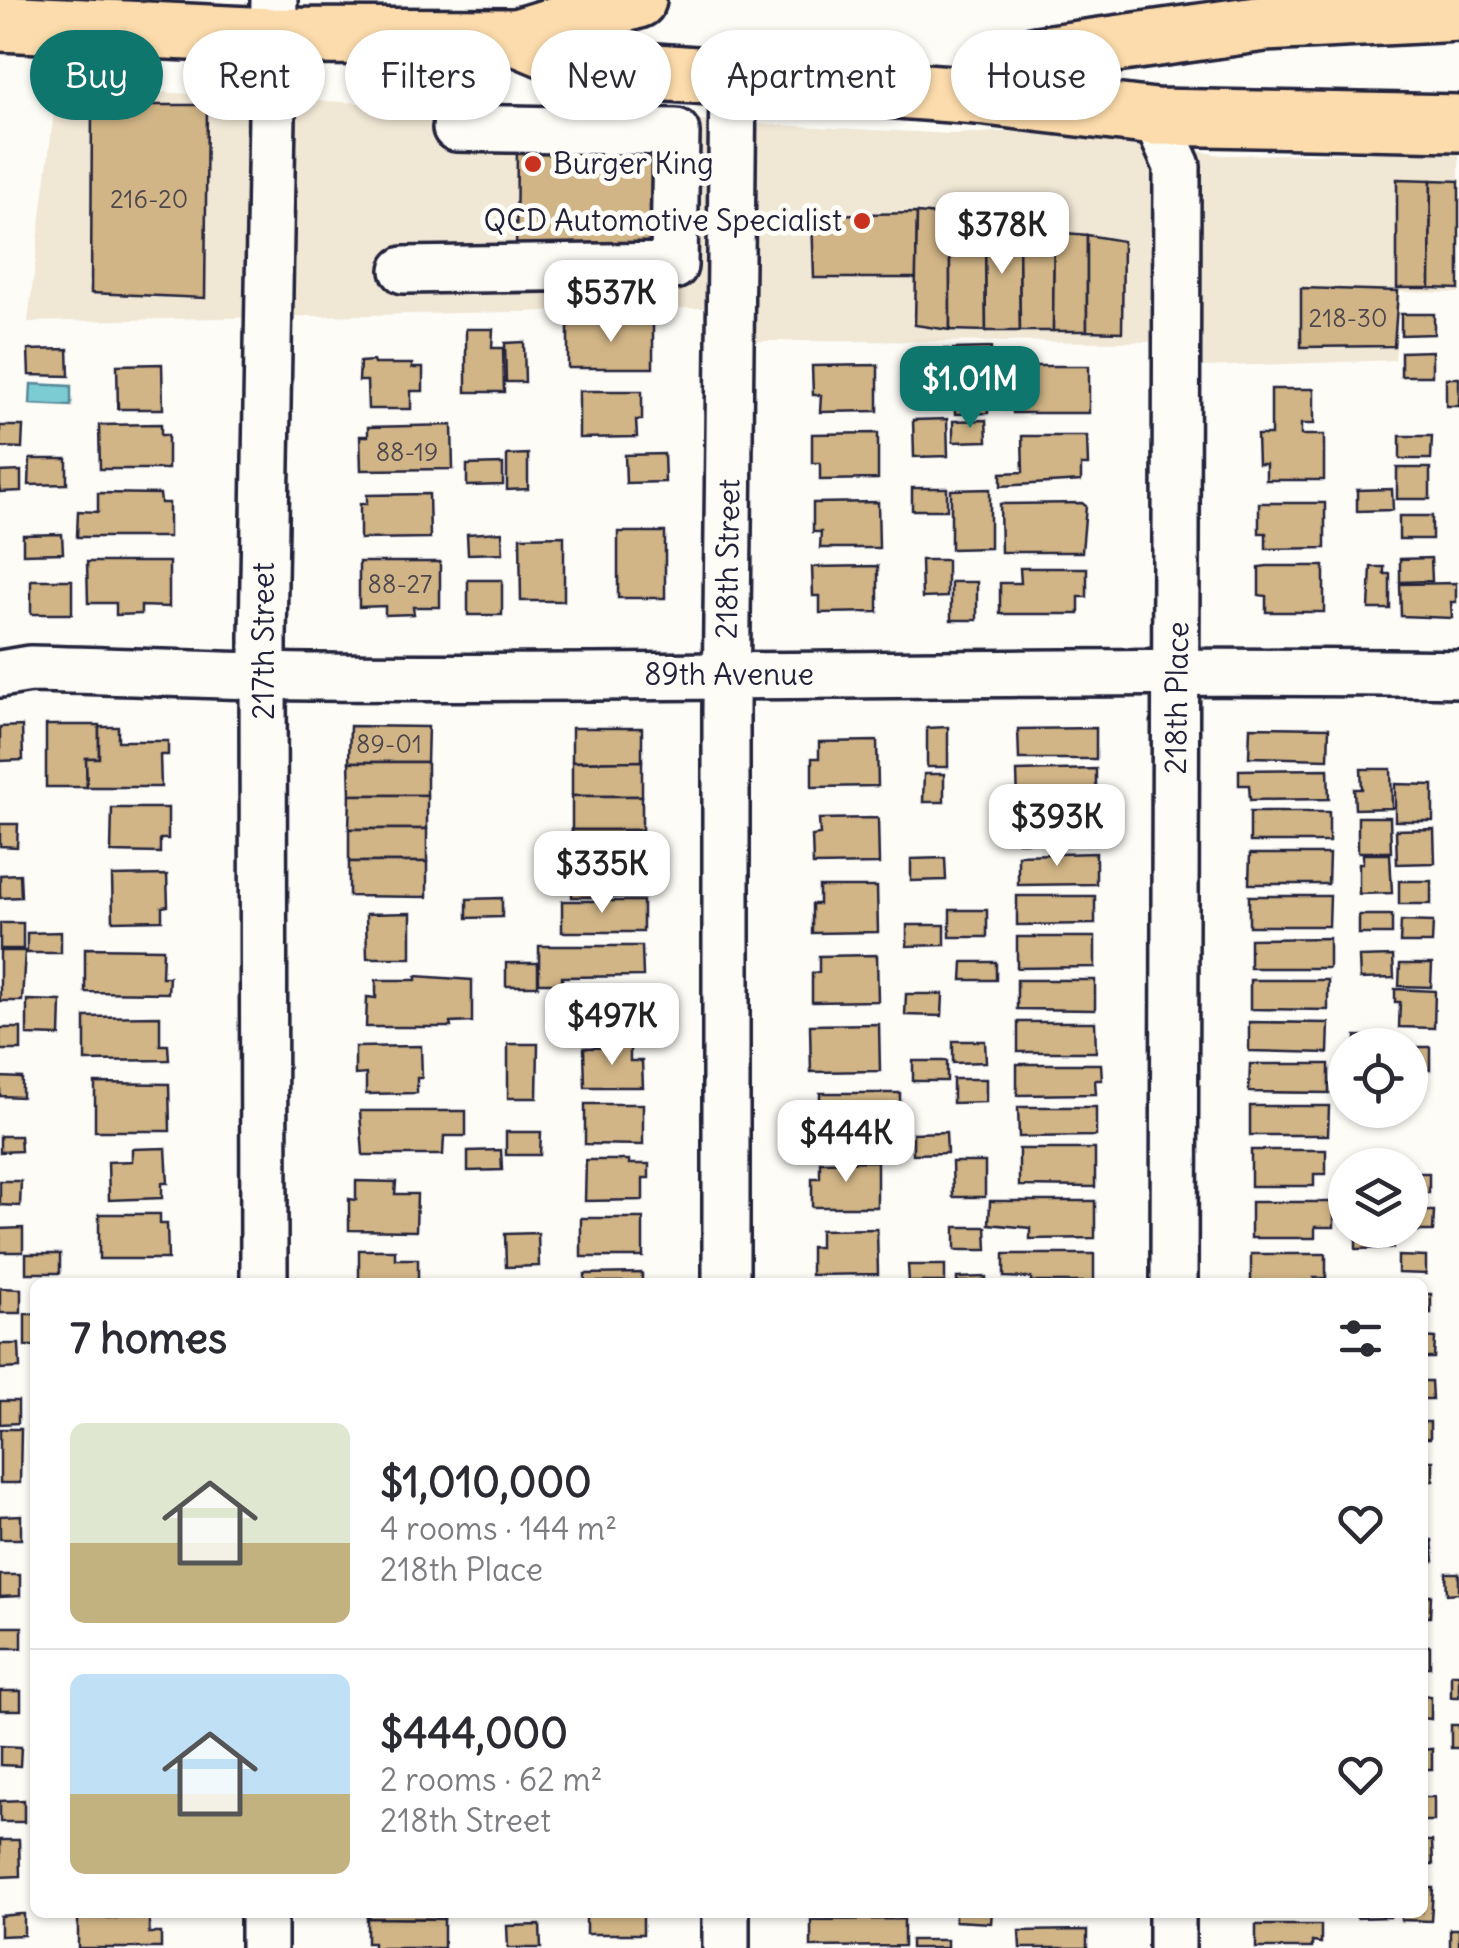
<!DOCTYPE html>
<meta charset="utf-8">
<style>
body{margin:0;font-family:Delius,sans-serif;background:#f2f2f3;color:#2b2b33;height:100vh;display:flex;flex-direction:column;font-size:38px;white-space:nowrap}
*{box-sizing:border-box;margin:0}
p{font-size:32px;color:#7c7c81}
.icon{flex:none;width:55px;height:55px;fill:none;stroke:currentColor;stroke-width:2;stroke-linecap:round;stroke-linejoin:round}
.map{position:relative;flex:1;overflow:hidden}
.details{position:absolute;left:30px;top:1278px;width:1398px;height:640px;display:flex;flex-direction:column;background:#fff;border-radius:15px;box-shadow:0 2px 8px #0004}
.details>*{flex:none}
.banner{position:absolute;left:30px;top:30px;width:1400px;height:90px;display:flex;gap:20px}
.tools{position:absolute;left:1328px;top:1028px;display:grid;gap:20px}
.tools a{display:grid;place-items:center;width:100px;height:100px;border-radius:50%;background:#fff;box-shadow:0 2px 8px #0004;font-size:50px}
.price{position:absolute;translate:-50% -85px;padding:0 22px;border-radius:20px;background:#fff;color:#222;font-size:32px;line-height:65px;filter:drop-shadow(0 2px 5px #0008)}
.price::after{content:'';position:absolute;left:50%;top:60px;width:30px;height:22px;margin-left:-15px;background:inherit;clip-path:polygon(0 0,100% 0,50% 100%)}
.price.current{background:#0f766e;color:#fff}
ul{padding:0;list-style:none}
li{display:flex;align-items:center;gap:30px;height:250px;padding:0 40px}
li+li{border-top:2px solid #e1e1e2}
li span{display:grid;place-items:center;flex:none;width:280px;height:200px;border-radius:15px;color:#555}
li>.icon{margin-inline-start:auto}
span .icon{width:120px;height:120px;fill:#fffc;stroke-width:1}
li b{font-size:42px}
h2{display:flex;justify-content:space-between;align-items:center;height:120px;padding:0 40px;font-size:42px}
.pill{padding:0 35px;border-radius:45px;background:#fff;box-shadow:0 2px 8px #0004;font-size:35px;line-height:90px}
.pill.current{background:#0f766e;color:#fff}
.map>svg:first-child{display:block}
</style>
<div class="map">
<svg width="1459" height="1948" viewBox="0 0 1459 1948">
<rect width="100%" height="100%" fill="#fdfcf7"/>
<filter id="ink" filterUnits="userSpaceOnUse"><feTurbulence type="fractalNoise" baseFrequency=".01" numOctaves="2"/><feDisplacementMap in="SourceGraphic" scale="20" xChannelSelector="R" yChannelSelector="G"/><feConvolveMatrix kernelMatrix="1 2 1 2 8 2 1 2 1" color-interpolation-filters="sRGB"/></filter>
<g filter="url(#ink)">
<path fill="#f0e7d5" d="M57,87L951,134L1071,129L1221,155L1459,152V293L1400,292L1395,360L1200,367L1202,342L703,341L704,308L28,322Z"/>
<path fill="#7bccd4" stroke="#578897" stroke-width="2.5" d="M31,384L71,386V406L30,404Z"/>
<g fill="#d1b586" stroke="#22223b" stroke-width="2.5">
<path d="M92,105H207L205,298L91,293Z"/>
<path d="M517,142H663L662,207L650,206L651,252L516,258Z"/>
<path d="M1397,179L1431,180L1430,288H1397Z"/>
<path d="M1431,180L1459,181V289L1430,288Z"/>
<path d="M917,213L916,278H814L812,215Z"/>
<path d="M917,213L950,216V330L915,325Z"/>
<path d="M950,216L985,221L986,331L950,330Z"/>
<path d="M985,221L1019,226L1020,331H986Z"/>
<path d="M1019,226L1054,232L1053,331H1020Z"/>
<path d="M1054,232L1087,235V331H1053Z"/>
<path d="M1087,235L1123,241L1122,332L1087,331Z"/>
<path d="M1301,288L1398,291L1394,346L1301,347Z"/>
<path d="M1401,314H1434V334L1401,335Z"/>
<path d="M653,322V368H568V323Z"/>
<path d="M466,329H493L492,348H503L504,392H466Z"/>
<path d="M524,342L525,382H506L505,343Z"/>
<path d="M991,348L988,413L955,414L953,349Z"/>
<path d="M68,349L69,376L29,375L28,350Z"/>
<path d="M948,349V373H913V350Z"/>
<path d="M1432,351V376H1401V352Z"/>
<path d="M373,361L374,364H412V368H423V391H411V409H368L367,381H359L360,362Z"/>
<path d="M162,364L163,409H118L117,365Z"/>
<path d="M878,365V411L820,412L821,395H813L812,366Z"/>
<path d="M1013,366H1089V413H1013V410H1004V370H1013Z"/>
<rect x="1446" y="378" width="13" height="28"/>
<path d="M1271,389H1314V424H1301V435H1324V480H1266V464H1258L1257,435H1271Z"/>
<path d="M579,391H642V420H636L637,437L579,438Z"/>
<path d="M947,419L948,456L914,457L913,420Z"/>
<path d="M986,420L987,441L953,442V421Z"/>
<path d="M161,424V435H168V469H100L99,425Z"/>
<path d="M452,425L453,469L361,470L360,436H368V427Z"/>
<path d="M0,426H23L22,448L0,447Z"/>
<path d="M878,433V479L820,480V463H812V434Z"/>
<path d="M1022,436H1087L1088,465H1081V481L1001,486V473L1023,472Z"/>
<path d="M1400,436H1432L1431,459H1400Z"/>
<path d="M528,454V489L507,490V455Z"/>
<path d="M664,454L665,482L626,483L625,455Z"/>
<path d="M30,459H67V484L29,485Z"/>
<path d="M503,464V485L467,486V465Z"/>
<rect x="1397" y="468" width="33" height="31"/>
<path d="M21,471V491L0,492V472Z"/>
<rect x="912" y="488" width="35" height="22"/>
<path d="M990,489V548L951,549V490Z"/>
<path d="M1392,489L1393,510L1357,511V490Z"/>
<path d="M98,493L160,494L161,503H169V537H77L78,511L98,512Z"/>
<path d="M429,494L430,538L360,539V504H367V495Z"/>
<path d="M878,502L879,548H820L821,532H813V503Z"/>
<path d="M1082,503L1086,506L1082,552H1001L1000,504Z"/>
<path d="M1259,503H1325V548L1266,549V533H1259Z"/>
<rect x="1399" y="516" width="33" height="23"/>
<path d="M502,532L503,553L468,554L467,534Z"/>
<rect x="618" y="532" width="47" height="66"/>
<path d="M62,534L63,553L23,554V535Z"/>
<path d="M564,536V601H521L520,537Z"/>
<path d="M1431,558L1432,581L1400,582V559Z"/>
<path d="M921,560H947V597L922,598Z"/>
<path d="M87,562H169V607L141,606V614L116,615V603H88Z"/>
<path d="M359,562H440V607H413L414,614L385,615V606L359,607Z"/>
<path d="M878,566V612L820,613V596H813L812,567Z"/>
<path d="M1267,566H1324V612H1266V596L1259,595V567Z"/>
<path d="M1371,567H1384V574H1390V609H1369Z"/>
<path d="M1020,568H1087V597H1079V614H1000V583H1021Z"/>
<rect x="31" y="580" width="41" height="34"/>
<rect x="468" y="580" width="34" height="35"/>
<rect x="951" y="582" width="26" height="38"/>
<path d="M1456,583V602H1451L1452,618L1401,616L1400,584Z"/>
<path d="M46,725H99V758H86L87,787H46Z"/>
<path d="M22,726L23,760L0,761V727Z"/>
<path d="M350,726L428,727L427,762H349Z"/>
<path d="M99,727H118V741H168V755H160L161,787H87L86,758H99Z"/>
<path d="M948,727V767H927V728Z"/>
<path d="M1250,727L1329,728L1328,759L1249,757Z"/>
<path d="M572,728H642V761L572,762Z"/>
<path d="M1096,728V759H1019L1018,729Z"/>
<path d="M877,741L878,786L812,787V758H819V742Z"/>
<path d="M642,761V796H572V762Z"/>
<path d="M349,762H427V795H350Z"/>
<path d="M1096,769V801L1018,802L1017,771Z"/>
<path d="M1328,769L1329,799L1250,800L1249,785H1239V770Z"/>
<path d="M1361,769H1391L1392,808L1355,809L1354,789H1362Z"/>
<path d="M924,774H944V802H923Z"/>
<path d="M1395,784L1433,785V821H1395Z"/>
<path d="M350,795H427V829H349Z"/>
<rect x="572" y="796" width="70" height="34"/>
<path d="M112,808H168V839H160V853L111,852Z"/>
<path d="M1095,811L1096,842H1018L1017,812Z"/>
<rect x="1250" y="812" width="79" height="30"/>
<path d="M1358,817H1390L1391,852H1358Z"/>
<path d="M878,818L879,864L813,865L812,836L820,835L819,819Z"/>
<path d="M0,824H18L17,847L0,846Z"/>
<rect x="349" y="829" width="78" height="33"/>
<path d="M1434,829L1435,863L1397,864L1396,830Z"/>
<rect x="572" y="830" width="70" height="33"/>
<path d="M1096,853V884L1018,885V855Z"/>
<path d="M1250,854H1329L1328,884H1249Z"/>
<path d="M1363,854H1390L1392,893L1359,894V863H1363Z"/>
<path d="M945,858L946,880L911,881V859Z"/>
<path d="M349,862H427V897L349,896Z"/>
<rect x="572" y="863" width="70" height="34"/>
<path d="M20,874L21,897L0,898V875Z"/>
<path d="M167,875L168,906L162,907V920L113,921L112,876Z"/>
<rect x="1399" y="881" width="32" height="23"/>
<path d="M819,887H877L878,932L812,933V904H819Z"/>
<path d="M1017,896H1095V924L1017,925Z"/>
<path d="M1249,896H1330L1329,926H1249Z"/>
<path d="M502,898V917L467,918V899Z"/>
<rect x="562" y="901" width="81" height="31"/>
<rect x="950" y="910" width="37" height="27"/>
<path d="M411,913V958H367L366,914Z"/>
<rect x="1359" y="915" width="33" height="19"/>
<path d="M1401,921L1433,922L1432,943H1400Z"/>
<rect x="0" y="923" width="23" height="26"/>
<path d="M907,925H945V945L907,946Z"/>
<path d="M61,932V953H27V933Z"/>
<path d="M1017,937H1095V967L1017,968Z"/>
<path d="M1329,938V968H1250V939Z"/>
<path d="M539,946H642L643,976L562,977V983H539Z"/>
<path d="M85,948L163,949L162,977H169L168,993L85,992Z"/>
<path d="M0,951H25L22,1001H0Z"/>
<path d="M877,955L878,1001L812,1002V973L819,972V956Z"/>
<path d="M1393,956L1394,978L1360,979L1359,957Z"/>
<path d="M963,962H996V980H962Z"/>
<rect x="506" y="963" width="32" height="23"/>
<path d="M1400,964H1432L1431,987L1399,986Z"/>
<path d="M416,976L472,980V1022L450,1023L451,1027H366L367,997L376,998V980H416Z"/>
<path d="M1017,980H1095V1010L1017,1009Z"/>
<path d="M1250,980H1328V1010L1250,1009Z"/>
<path d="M1395,989L1435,991L1434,1028L1399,1027L1400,1002H1395Z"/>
<path d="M629,990L630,1005H642L643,1030L582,1029L581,991Z"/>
<path d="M906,994H943L942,1016L905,1015Z"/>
<path d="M27,1000L61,1001L60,1036L27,1035Z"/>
<path d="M160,1016V1045H168L169,1060L85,1061V1017Z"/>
<path d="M1018,1022H1095L1096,1052H1018Z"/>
<path d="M1249,1022L1329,1023L1328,1053L1249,1051Z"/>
<path d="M879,1024L880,1071L811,1072L810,1025Z"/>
<rect x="0" y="1028" width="21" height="22"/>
<path d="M1356,1036L1393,1037V1045H1356Z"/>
<path d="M953,1041H985L986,1062L953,1063Z"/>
<path d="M508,1044H538L537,1098H508Z"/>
<path d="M421,1046L422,1078H417V1093L366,1094V1074L355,1075V1047Z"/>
<path d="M630,1047V1061H642L643,1087H585L584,1048Z"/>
<rect x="1410" y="1047" width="20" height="23"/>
<rect x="913" y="1061" width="34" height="20"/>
<path d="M1017,1064H1101L1102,1080H1095L1096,1094L1017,1095Z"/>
<path d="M1250,1064H1329V1093L1249,1092Z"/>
<path d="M0,1077L22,1078V1097L0,1096Z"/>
<path d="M953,1079H986V1102L953,1103Z"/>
<path d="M95,1083L169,1084L170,1131H95Z"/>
<path d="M820,1093H900V1121H878V1138H812V1109H820Z"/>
<path d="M585,1104H643V1145L585,1144Z"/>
<path d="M1250,1106H1329L1328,1135H1250Z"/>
<path d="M1018,1107H1096V1136L1019,1137Z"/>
<path d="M360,1111H466V1136H444L443,1155H363Z"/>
<path d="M506,1132H541L540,1155H506Z"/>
<path d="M946,1132L947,1153L913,1154V1133Z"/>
<path d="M0,1136H20L21,1151L0,1152Z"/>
<path d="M166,1148L168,1183H162V1198L109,1200L108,1162L132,1161V1149Z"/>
<path d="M1019,1149H1095V1187L1019,1186Z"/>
<path d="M501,1150L502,1170L468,1171V1151Z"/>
<path d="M1251,1150H1326V1174H1314V1186H1251Z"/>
<path d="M1359,1159H1392V1165H1360Z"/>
<path d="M586,1160H629V1164H649V1178H643V1200L585,1201Z"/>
<path d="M877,1161V1207H812V1178H820V1162Z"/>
<path d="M952,1162H985V1197H953Z"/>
<rect x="1410" y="1173" width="19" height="20"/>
<path d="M0,1181H21L20,1206L0,1205Z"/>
<path d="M356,1181L396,1182L395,1194H417L416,1231L349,1230V1199L356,1200Z"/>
<path d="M990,1201H1095V1238L1030,1239V1228L989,1224Z"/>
<path d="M1251,1202H1334V1227H1315V1238H1251Z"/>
<path d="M1410,1211H1434L1433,1231H1402L1410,1230Z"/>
<path d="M99,1214H160V1224H167L168,1259H99Z"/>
<rect x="581" y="1218" width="62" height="39"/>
<path d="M955,1227H986L987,1250H955Z"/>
<path d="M23,1228V1252H0V1229Z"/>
<path d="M877,1229L878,1274L811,1275V1247H820V1230Z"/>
<path d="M1356,1230H1392L1393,1248L1356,1249Z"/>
<path d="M538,1233L539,1266L506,1267L505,1234Z"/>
<path d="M359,1250H395V1259H418V1282H359Z"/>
<rect x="26" y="1254" width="34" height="19"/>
<path d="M1004,1254H1094V1282H1031V1278L1004,1277Z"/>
<path d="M1251,1254H1326V1278H1314V1282H1251Z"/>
<path d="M1398,1256L1426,1257V1274L1398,1273Z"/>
<path d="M908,1265H945V1282H909Z"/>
<path d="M642,1273V1282H585V1274Z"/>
<path d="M986,1277V1282H957V1278Z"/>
<path d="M0,1288L21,1289V1313H0Z"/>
<rect x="1422" y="1294" width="9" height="19"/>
<rect x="25" y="1314" width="10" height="32"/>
<path d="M1422,1337L1435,1338L1434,1358H1422Z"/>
<path d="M0,1344H19L20,1368L0,1369Z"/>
<path d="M1422,1381H1431L1432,1399H1422Z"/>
<path d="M0,1401H18V1423L0,1424Z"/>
<rect x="1422" y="1422" width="8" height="16"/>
<path d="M0,1429H21L20,1483H0Z"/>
<rect x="1422" y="1461" width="11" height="20"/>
<path d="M21,1515V1539H0V1516Z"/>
<path d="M1422,1540H1432L1434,1561L1422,1562Z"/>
<path d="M1446,1573H1459V1593L1447,1594Z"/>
<path d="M0,1575H20V1596L0,1597Z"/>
<path d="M1422,1595H1431L1430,1617H1422Z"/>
<rect x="0" y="1627" width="22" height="21"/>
<rect x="1422" y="1646" width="8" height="21"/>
<rect x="1451" y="1674" width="8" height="23"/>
<rect x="0" y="1691" width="21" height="19"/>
<path d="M1422,1695L1431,1696V1719L1422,1718Z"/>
<rect x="1451" y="1725" width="8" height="23"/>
<path d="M0,1746L21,1747L20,1766L0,1765Z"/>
<path d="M1432,1749V1769H1422V1750Z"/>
<rect x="1422" y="1797" width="12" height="24"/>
<path d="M24,1800V1822H0V1801Z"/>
<path d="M0,1840H19L20,1876L0,1877Z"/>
<path d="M1422,1841H1432L1433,1865H1422Z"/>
<path d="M1422,1888H1433L1431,1921L1401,1920V1912H1422Z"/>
<rect x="78" y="1912" width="71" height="6"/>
<path d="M367,1912H444V1919L367,1918Z"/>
<rect x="586" y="1912" width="57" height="22"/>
<path d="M955,1912H992L991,1923L955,1921Z"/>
<path d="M1357,1912H1390V1917L1357,1918Z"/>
<path d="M21,1914H24V1935L0,1936V1916Z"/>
<path d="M78,1918H149V1933H161V1948H78Z"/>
<path d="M367,1918L444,1919V1948H373V1943H367Z"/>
<path d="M904,1919V1946L811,1947V1920Z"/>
<path d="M540,1925L541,1948H508L507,1926Z"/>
<path d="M1256,1925H1321V1943L1312,1942V1948H1256Z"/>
<rect x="1450" y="1929" width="9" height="19"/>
<path d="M1087,1930V1948H1020L1019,1931Z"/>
<rect x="911" y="1940" width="36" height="8"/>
</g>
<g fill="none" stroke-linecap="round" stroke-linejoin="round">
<defs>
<g id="minor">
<path d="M1155,117L1177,166L1174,1282"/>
<path d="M404,270L674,266L676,132L456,128"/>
<path d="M0,674L30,669C126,671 222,676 317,677C698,680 1078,668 1459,674"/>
<path d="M264,1282L263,637L274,0"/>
<path d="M726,1282V709L733,75"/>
<path d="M726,1912V1948"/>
<path d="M264,1948V1912"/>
<path d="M1172,1948V1912"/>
</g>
<g id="major">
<path d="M0,23L273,36L516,37L638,0"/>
<path d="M516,37L588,67L978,96L1155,117L1459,123"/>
<path d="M978,96L1037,55L1264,23L1459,13"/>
</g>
</defs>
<use href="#minor" stroke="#22223b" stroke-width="52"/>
<use href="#major" stroke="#22223b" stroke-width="62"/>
<use href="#minor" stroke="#fdfcf7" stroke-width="45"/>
<use href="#major" stroke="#fcdcac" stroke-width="55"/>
</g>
</g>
<g fill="#c8321e" stroke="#fdfcf7" stroke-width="4">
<circle cx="533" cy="164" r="10"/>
<circle cx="862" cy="221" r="10"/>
</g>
<g text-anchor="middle" stroke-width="10" stroke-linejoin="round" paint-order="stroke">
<g font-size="25" fill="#4e474e">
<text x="149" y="208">216-20</text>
<text x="1348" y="327">218-30</text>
<text x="407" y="461">88-19</text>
<text x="400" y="593">88-27</text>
<text x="389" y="753">89-01</text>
</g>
<g font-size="30" fill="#22223b" stroke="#fdfcf7" text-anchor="start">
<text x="553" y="174">Burger King</text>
<text x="842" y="231" text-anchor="end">QCD Automotive Specialist</text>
</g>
<g font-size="30" fill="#22223b" stroke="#fdfcf7">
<text transform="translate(728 559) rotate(-89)" y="10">218th Street</text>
<text transform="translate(264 641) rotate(-90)" y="10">217th Street</text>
<text x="729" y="685">89th Avenue</text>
<text transform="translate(1177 698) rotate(-89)" y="10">218th Place</text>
</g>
</g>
</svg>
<div class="tools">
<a><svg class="icon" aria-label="locate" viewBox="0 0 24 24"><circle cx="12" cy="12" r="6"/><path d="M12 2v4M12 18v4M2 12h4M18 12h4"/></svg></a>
<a><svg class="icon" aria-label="layers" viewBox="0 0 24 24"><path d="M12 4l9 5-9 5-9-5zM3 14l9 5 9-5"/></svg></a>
</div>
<b class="price" style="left:1002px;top:277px">$378K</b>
<b class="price" style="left:611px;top:345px">$537K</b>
<b class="price current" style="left:970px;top:431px">$1.01M</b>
<b class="price" style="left:1057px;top:869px">$393K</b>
<b class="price" style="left:602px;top:916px">$335K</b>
<b class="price" style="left:612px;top:1068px">$497K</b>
<b class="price" style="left:846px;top:1185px">$444K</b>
<div class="banner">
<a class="pill current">Buy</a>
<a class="pill">Rent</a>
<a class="pill">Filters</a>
<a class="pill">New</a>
<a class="pill">Apartment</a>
<a class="pill">House</a>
</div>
<section class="details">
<h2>7 homes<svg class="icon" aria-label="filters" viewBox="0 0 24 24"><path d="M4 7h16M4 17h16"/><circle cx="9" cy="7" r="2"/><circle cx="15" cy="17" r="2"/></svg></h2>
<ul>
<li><span style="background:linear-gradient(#dfe7d0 60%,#c2b280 0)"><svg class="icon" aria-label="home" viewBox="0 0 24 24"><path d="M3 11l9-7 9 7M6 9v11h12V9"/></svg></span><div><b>$1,010,000</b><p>4 rooms · 144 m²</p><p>218th Place</p></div><svg class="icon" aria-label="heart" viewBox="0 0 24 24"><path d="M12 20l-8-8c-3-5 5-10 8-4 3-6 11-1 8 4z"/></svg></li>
<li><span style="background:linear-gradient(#bfe0f5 60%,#c2b280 0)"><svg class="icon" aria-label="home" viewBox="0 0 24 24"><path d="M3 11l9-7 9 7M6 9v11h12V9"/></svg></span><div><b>$444,000</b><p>2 rooms · 62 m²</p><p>218th Street</p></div><svg class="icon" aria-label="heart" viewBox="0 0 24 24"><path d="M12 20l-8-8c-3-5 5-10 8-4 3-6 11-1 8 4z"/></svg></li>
</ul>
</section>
</div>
